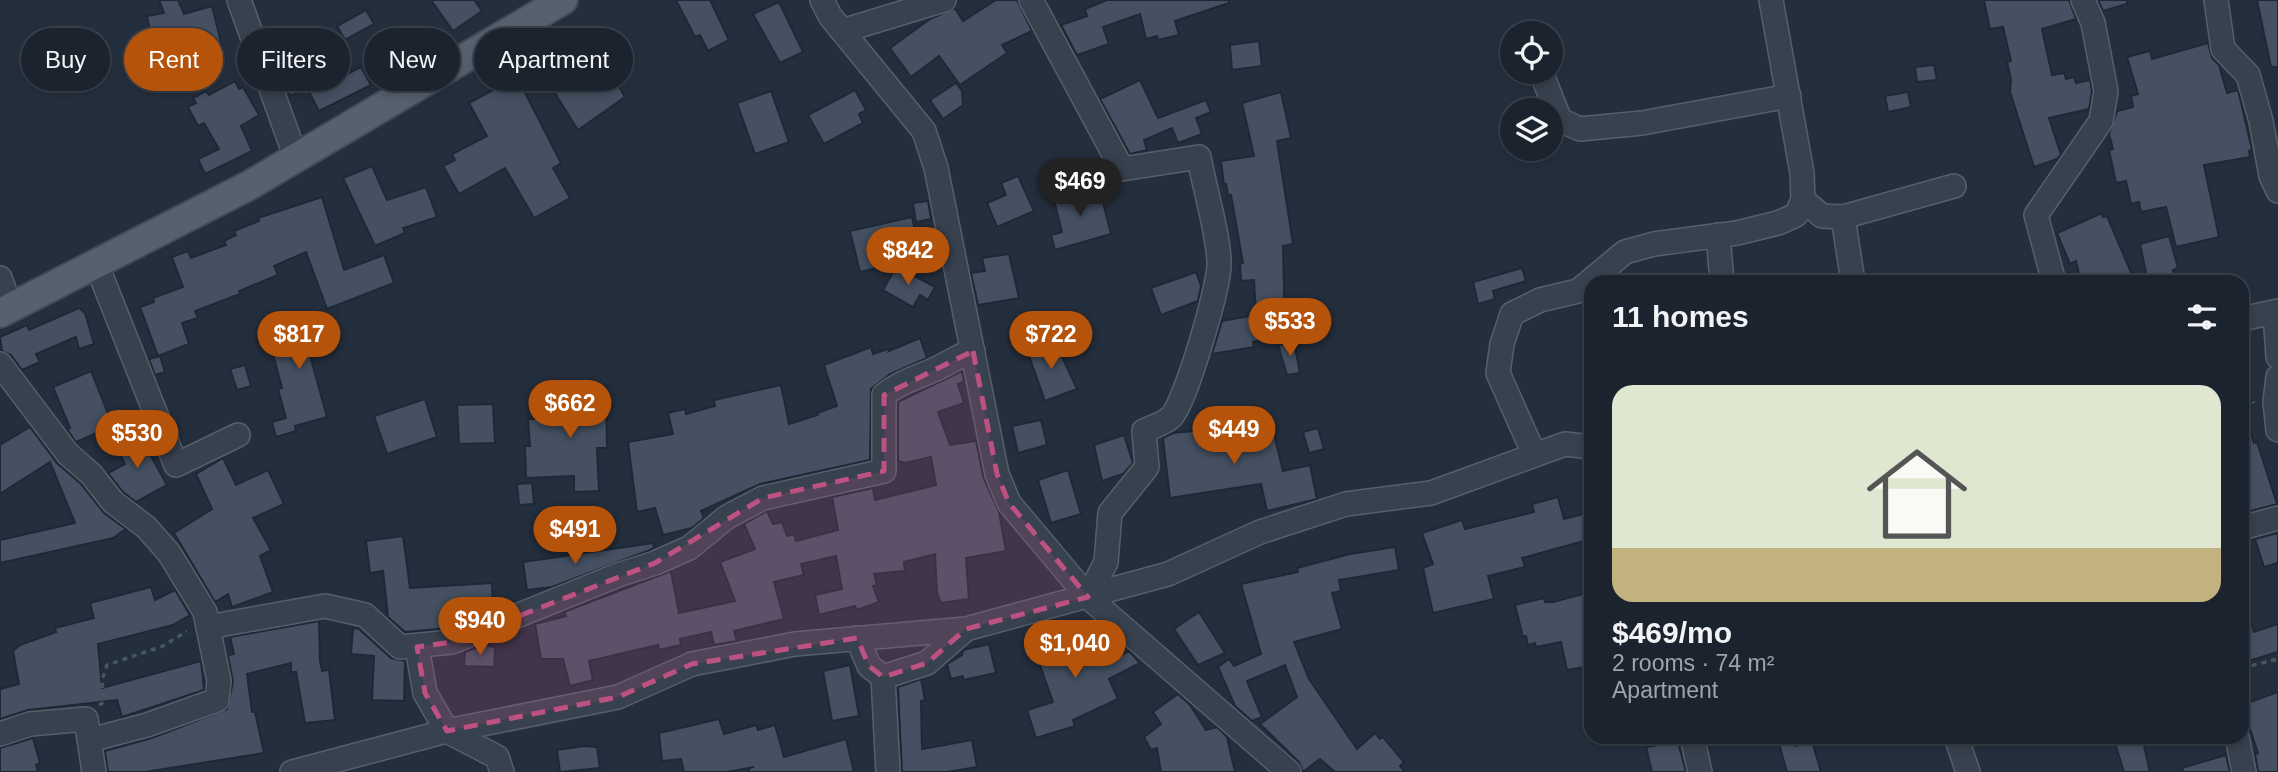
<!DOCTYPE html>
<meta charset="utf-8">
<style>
body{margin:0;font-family:Arial,sans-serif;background:#242b36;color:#f1f3f6;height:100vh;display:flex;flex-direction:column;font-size:26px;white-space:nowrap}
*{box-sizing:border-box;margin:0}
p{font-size:23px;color:#a0a4aa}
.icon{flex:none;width:38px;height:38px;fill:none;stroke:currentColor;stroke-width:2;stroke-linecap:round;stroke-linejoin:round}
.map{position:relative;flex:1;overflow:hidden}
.details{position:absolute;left:1584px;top:275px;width:665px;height:469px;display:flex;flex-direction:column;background:#1b232e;border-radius:21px;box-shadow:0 4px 10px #0003,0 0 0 2px #39404a}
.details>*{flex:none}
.banner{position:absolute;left:21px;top:28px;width:665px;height:63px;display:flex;gap:14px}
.tools{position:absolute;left:1500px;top:21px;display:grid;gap:14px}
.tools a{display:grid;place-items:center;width:63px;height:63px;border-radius:50%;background:#1b232e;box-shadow:0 4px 10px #0003,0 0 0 2px #39404a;font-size:35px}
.price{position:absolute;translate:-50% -60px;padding:0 16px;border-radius:24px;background:#b45309;color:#fff;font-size:23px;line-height:46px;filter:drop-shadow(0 2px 4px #0008)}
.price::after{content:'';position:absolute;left:50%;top:42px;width:21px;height:16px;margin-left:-10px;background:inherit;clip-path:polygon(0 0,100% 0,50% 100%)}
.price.current{background:#222;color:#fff}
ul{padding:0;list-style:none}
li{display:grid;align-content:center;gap:14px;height:371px;padding:0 28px}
li span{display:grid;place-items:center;height:217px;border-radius:21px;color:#555}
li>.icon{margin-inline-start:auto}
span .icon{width:126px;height:126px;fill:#fffc;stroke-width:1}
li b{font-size:30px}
h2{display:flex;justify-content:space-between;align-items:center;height:84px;padding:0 28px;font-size:30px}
.tag{padding:0 24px;border-radius:32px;background:#1b232e;box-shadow:0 4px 10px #0003,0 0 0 2px #39404a;font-size:24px;line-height:63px}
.tag.current{background:#b45309;color:#fff}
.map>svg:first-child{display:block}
</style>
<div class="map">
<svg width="2278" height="772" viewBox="0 0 2278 772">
<rect width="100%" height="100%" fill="#242f3e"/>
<g fill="#455162" stroke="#1f2835" stroke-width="2">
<path d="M159,0H178L184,14L212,6L225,59L159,74L147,16L164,13Z"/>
<path d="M431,0H474L482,11L453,31Z"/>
<path d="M676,0H710L729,40L708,51L700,35L695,37Z"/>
<path d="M996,0H1017L1032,31L1002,45L1007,53L960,85L939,56L911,77L890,48L930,19L955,8L963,21Z"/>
<path d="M1107,0H1229V3L1175,21L1179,35L1158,40L1157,36L1146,39L1140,14L1103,27L1109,44L1077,55L1061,25L1087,16L1085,9Z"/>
<path d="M1984,0H2069L2076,19L2042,29L2052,75L2064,73L2066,79L2074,77L2076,83L2090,80L2092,91L2089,109L2049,118L2061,155L2057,159L2034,167L2010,92L2011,79L2007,62L2011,61L2003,27L1990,29Z"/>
<path d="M2098,0H2127V4L2103,11Z"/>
<path d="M2257,0H2278V67H2271Z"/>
<path d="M779,2L803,52L780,63L753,14Z"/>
<path d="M366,10L374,24L345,40L337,26Z"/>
<path d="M1259,41L1262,66L1232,70L1230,45Z"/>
<path d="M2208,43L2212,58L2219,65L2227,93L2238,90L2252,150L2249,151L2250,157L2204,165L2219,237L2176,247L2166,207L2141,212L2139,202L2131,204L2126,181L2116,183L2109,150L2113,149L2109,134L2117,111L2133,107L2131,96L2138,94L2127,57L2150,51L2152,59Z"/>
<path d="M585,48L604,84L614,78L625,97L578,130L541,71Z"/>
<path d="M324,56L336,80L361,67L371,85L319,111L307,88L290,96L282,77Z"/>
<path d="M1934,65L1937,80L1917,82L1915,67Z"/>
<path d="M517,77L561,163L553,168L570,198L534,218L505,168L459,194L443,166L455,160L452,154L487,136L469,103Z"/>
<path d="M1140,80L1158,118L1206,100L1211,112L1196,118L1202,134L1178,143L1172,128L1144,140L1147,150L1130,154L1100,99Z"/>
<path d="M235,81L239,89L243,87L259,115L241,126L252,151L205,174L198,159L219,149L204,123L198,126L188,107L196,103L193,98L206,91L209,95Z"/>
<path d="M956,83L962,91L963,105L943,119L930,100Z"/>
<path d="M855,90L866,110L859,114L863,123L824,144L808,115Z"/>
<path d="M771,91L789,142L755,154L737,103Z"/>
<path d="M1281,92L1291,138L1277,141L1293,244L1283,246L1285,333L1253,342L1254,347L1212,354L1222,321L1256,315L1254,280L1241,281L1240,264L1243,263L1231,195H1228L1226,184L1224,185L1221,161L1254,156L1242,103Z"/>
<path d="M1908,92L1911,107L1888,112L1885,96Z"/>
<path d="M372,166L387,200L426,187L437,217L403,228L405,233L375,246L343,178Z"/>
<path d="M1018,176L1034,211L997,227L987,203L1006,195L1001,183Z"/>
<path d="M1099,187L1111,234L1055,250L1051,235L1062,232L1053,196Z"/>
<path d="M322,197L344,270L384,255L394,283L327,309L306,252L274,266L278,275L239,291L240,294L195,311L198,318L182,323L189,344L158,356L140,307L154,302L153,298L183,287L172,257L188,251L191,258L226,245L224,241L236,235L234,231L259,221L258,218Z"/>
<path d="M928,201L931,219L916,222L913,203Z"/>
<path d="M2102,213L2103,217L2107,216L2135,282H2081L2076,261L2070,264L2057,233Z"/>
<path d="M912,217L919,250L886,260L893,264L860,272L850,231Z"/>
<path d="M2169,236L2178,268L2173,270L2176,282H2148L2140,244Z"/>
<path d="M1009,254L1019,298L978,305L971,273L985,271L982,258Z"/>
<path d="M896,266L935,287L928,300L920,295L913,307L883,290Z"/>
<path d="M1522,268L1526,281L1493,291L1495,299L1478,304L1473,282Z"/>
<path d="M1196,272L1201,286L1198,301L1161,315L1151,288Z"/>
<path d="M79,308L85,313L94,344L79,349L76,337L36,354L40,362L22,370L11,355L2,351L0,337L27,325L29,330Z"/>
<path d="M321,311L331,346L309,352L327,417L295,426L296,431L276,437L272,422L286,418L278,389L282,388L267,331L302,322L300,317Z"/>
<path d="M920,338L927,358L890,374L871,389L870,460L760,484L701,511L704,518L692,528L663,535L655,508L637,512L628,442L673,434L668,413L685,409L686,414L715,406L714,400L781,385L789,424L818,415L817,413L837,406L824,365L871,347L873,354L891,348L889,351Z"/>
<path d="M1054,340L1077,389L1045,401L1027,350Z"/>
<path d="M1294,342L1300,373L1287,375L1278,345Z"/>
<path d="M160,356L165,372L155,375L149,359Z"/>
<path d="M245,365L251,386L237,390L230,369Z"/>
<path d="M91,371L113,426L76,442L67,429L70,428L53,387Z"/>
<path d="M962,371L964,382L958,384L964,403L938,412L950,445L976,441L984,479L999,512L1006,551L966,558L969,599L941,603L937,593L935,554L904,562L905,571L874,574L877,585L873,586L879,602L857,610L855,606L819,615L815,595L842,589L836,556L801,564L804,575L774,582L784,619L734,631L737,641L714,645L711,632L680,639L681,645L659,650L658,645L589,661L593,680L570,686L563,659H541L535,624L566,616L564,612L671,571L679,613L735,601L720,562L755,549L744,524L767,511L773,524L782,522L787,536L794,534L796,541L838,530L832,497L873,488L875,500L936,485L931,457L905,463L898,461V402Z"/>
<path d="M574,386L606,387L607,448H597L599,491L574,492V476L526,478L525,446H530L528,419H535L534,410L573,406Z"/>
<path d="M425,399L437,437L387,454L374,416Z"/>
<path d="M493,404L495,443L459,444L457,405Z"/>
<path d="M2245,415L2254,443L2257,442L2277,504L2247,512L2245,507L2242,508V416Z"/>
<path d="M1041,420L1047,445L1018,453L1012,426Z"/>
<path d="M1272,426L1283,471L1310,465L1317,499L1267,511L1261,484L1170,498L1163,438L1173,433L1232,427L1233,435Z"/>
<path d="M30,427L57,463L81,484L104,513L126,529L113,538L0,563V540L75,523L50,462L0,494V445Z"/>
<path d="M1318,428L1324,449L1309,453L1303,432Z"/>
<path d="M138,433L167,485L136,502L123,492L108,473L125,464L115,445Z"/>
<path d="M1124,435L1133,463L1123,474L1102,481L1094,445Z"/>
<path d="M223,458L236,485L268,470L284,504L253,518L271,550L260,556L273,592L232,607L228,594L215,602L174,533L212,509L196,474Z"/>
<path d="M1068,470L1081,514L1051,523L1038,480Z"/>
<path d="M532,483L534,504L519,505L517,484Z"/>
<path d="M1558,497L1564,519L1591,512V539L1522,558L1525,567L1488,576L1494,599L1433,613L1423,568L1433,564L1422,533L1462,520L1465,529L1534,512L1532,504Z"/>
<path d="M569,508L570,528H553V509Z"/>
<path d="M2278,533V563L2264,567L2255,539Z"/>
<path d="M403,536L410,588L492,583L493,610L466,616V621L449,628L405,632L388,617L383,571L370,573L366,541Z"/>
<path d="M653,543L654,548L650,550L552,587L527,590L523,562Z"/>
<path d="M1395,547L1399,570L1339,580L1341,591L1332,593L1342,629L1294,642L1309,679L1357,749L1375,733L1380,739L1383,737L1404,762L1400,766L1405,772H1335L1320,759L1303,772L1299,762L1260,724L1297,697L1285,665L1247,681L1262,717L1252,721L1235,706L1218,667L1229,659L1234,666L1261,654L1241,584L1298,572L1297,568L1350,554Z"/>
<path d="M151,587L155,600L175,590L190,615L173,625L98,644L102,688L201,661L204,690L122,717L117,700L28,710L0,719V689L19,684L13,651L20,645L56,632L55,628L94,618L90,603Z"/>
<path d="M1591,592V629L1584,631L1591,666L1567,670L1561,642L1536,647L1535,643L1528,645L1526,636L1523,637L1515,605L1544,598L1545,602H1553Z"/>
<path d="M2245,604L2254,632L2278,624V652L2242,663V605Z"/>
<path d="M1199,612L1225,653L1198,665L1174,629Z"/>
<path d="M319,621L320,661L322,671L329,670L335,720L305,723L296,672H291V663L247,674L252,712H255L264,753L145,772H108L105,751L152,738L227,709L233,682L228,655L234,654L230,637Z"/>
<path d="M1087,625L1107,662L1129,651L1140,663L1109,679L1118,699L1073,720L1075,726L1036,738L1027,710L1053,702L1032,643L1054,635L1056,641Z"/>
<path d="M353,628L359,629L391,658L405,661L404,701L372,700L374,656L351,654Z"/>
<path d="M989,644L996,673L963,680V676L951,679L947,664L962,655L963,650Z"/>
<path d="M483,645L495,647L494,667L464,666L465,652Z"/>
<path d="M850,665L859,716L832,721L823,671Z"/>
<path d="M921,679L925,700L921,701L922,749L972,740L977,767L947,772H902L898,687Z"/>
<path d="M2278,692V772H2258L2255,754L2258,753L2242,705Z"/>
<path d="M1178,694L1190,705L1206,730L1217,727L1227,737L1235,772H1161L1157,748L1151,750L1144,737L1161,724L1153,712Z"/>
<path d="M719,719L724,734L756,725L758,730L775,725L784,757L846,739L854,772H749V768L754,767L727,772H684L681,759L662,761L659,733Z"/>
<path d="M1777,737H1793L1796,746L1812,741L1821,772H1787Z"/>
<path d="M2113,737H2142L2150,772H2124Z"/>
<path d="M33,738L40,763L36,765L38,772H0V748Z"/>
<path d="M1678,742L1686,772H1652L1646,747Z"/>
<path d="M584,746L597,747L600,768L560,772L557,750Z"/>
<path d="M2226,755L2230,772H2183L2182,768Z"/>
</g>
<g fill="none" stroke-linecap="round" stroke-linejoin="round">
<defs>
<g id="minor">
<path d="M239,0L296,158"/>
<path d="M822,0L830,16L924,131L936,168L997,474L1009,503L1088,597L1289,772"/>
<path d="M1031,0L1122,169L1199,157C1204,186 1219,236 1219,263C1220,285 1186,400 1172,416C1166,423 1152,427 1144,431L1147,467L1110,513L1106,562L1088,597"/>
<path d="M2216,0L2223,49L2248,75L2261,121L2271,176L2278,191"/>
<path d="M842,31L944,0"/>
<path d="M1541,72L1560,120L1580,129L1642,123L1789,96"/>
<path d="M1803,200L1822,216L1843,217L1954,186"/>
<path d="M1843,217L1853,282"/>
<path d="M1718,235L1722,282"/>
<path d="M96,263L176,465L238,435"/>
<path d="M0,278L11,308"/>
<path d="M2054,282L2036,215L2101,121L2106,91L2093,23L2083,0"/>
<path d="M2275,312L2278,357"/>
<path d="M2242,319L2278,311"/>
<path d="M0,364L68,454L91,474L113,502L146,527L169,553L205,612L208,627"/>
<path d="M2278,377L2275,402L2278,430"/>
<path d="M1534,454L1498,373L1502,344L1512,314L1540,300L1578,291L1625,252L1654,244L1737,233L1778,223L1796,215L1803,200L1802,173L1771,0"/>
<path d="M2242,528L2278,518"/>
<path d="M857,638L869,666L883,677"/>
<path d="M417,647L425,693L447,731L497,757L502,772"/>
<path d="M0,734L30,724L86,719L94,772"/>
<path d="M1692,737L1700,772"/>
<path d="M1956,737L1968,772"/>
<path d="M2237,737L2244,772"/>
<path d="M90,740L147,725L217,700L219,681L208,627L325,606L365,615L400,647L452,642L618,575L655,563L689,548L727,517L763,498L884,471V395C901,381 919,377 938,368C951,362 959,355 973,351"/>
<path d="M292,772L447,731L618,697L692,664L795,644L966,629L1168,574L1260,532L1346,504L1431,493L1565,444L1591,447"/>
<path d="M888,772L883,677L927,663L966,629"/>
</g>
<path id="major" d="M0,313L250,185L563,0"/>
</defs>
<use href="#minor" stroke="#565f6c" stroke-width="26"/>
<use href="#major" stroke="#414a57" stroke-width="32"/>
<g stroke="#44595c" stroke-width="3.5" stroke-dasharray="5 5" stroke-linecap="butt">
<path d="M2242,385L2254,403"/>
<path d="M2242,668L2278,659"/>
<path d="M99,705L104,702L102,680L107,665L163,646L187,631"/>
</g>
<use href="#minor" stroke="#38414e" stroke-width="23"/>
<use href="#major" stroke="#56606e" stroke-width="28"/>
</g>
<path fill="#bd5182" fill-opacity="0.2" stroke="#bd5182" stroke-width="5" stroke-dasharray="14 9" stroke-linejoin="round" d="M973,351L997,474L1009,503L1088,597L966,629L927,663L883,677L869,666L857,638L692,664L618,697L447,731L425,693L417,647L452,642L655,563L763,498L884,471V395Z"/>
</svg>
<div class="tools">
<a><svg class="icon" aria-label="locate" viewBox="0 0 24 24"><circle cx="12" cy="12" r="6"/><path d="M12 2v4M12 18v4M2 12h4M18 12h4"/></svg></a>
<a><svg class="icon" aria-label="layers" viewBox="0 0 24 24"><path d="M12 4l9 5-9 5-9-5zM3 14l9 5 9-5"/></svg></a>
</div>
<b class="price current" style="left:1080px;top:218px">$469</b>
<b class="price" style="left:908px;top:287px">$842</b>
<b class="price" style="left:1290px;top:358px">$533</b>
<b class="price" style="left:299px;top:371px">$817</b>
<b class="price" style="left:1051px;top:371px">$722</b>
<b class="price" style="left:570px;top:440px">$662</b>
<b class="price" style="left:1234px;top:466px">$449</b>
<b class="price" style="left:137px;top:470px">$530</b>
<b class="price" style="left:575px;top:566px">$491</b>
<b class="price" style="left:480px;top:657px">$940</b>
<b class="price" style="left:1075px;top:680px">$1,040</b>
<div class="banner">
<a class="tag">Buy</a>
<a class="tag current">Rent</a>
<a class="tag">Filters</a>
<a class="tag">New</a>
<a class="tag">Apartment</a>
</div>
<section class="details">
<h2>11 homes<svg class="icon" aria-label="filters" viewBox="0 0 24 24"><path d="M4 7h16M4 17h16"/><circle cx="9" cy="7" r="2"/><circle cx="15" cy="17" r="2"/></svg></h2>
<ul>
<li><span style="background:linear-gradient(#dfe7d0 75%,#c2b280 0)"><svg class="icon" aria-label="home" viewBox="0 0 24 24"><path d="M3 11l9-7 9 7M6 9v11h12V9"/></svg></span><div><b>$469/mo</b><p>2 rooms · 74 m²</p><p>Apartment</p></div></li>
</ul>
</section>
</div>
